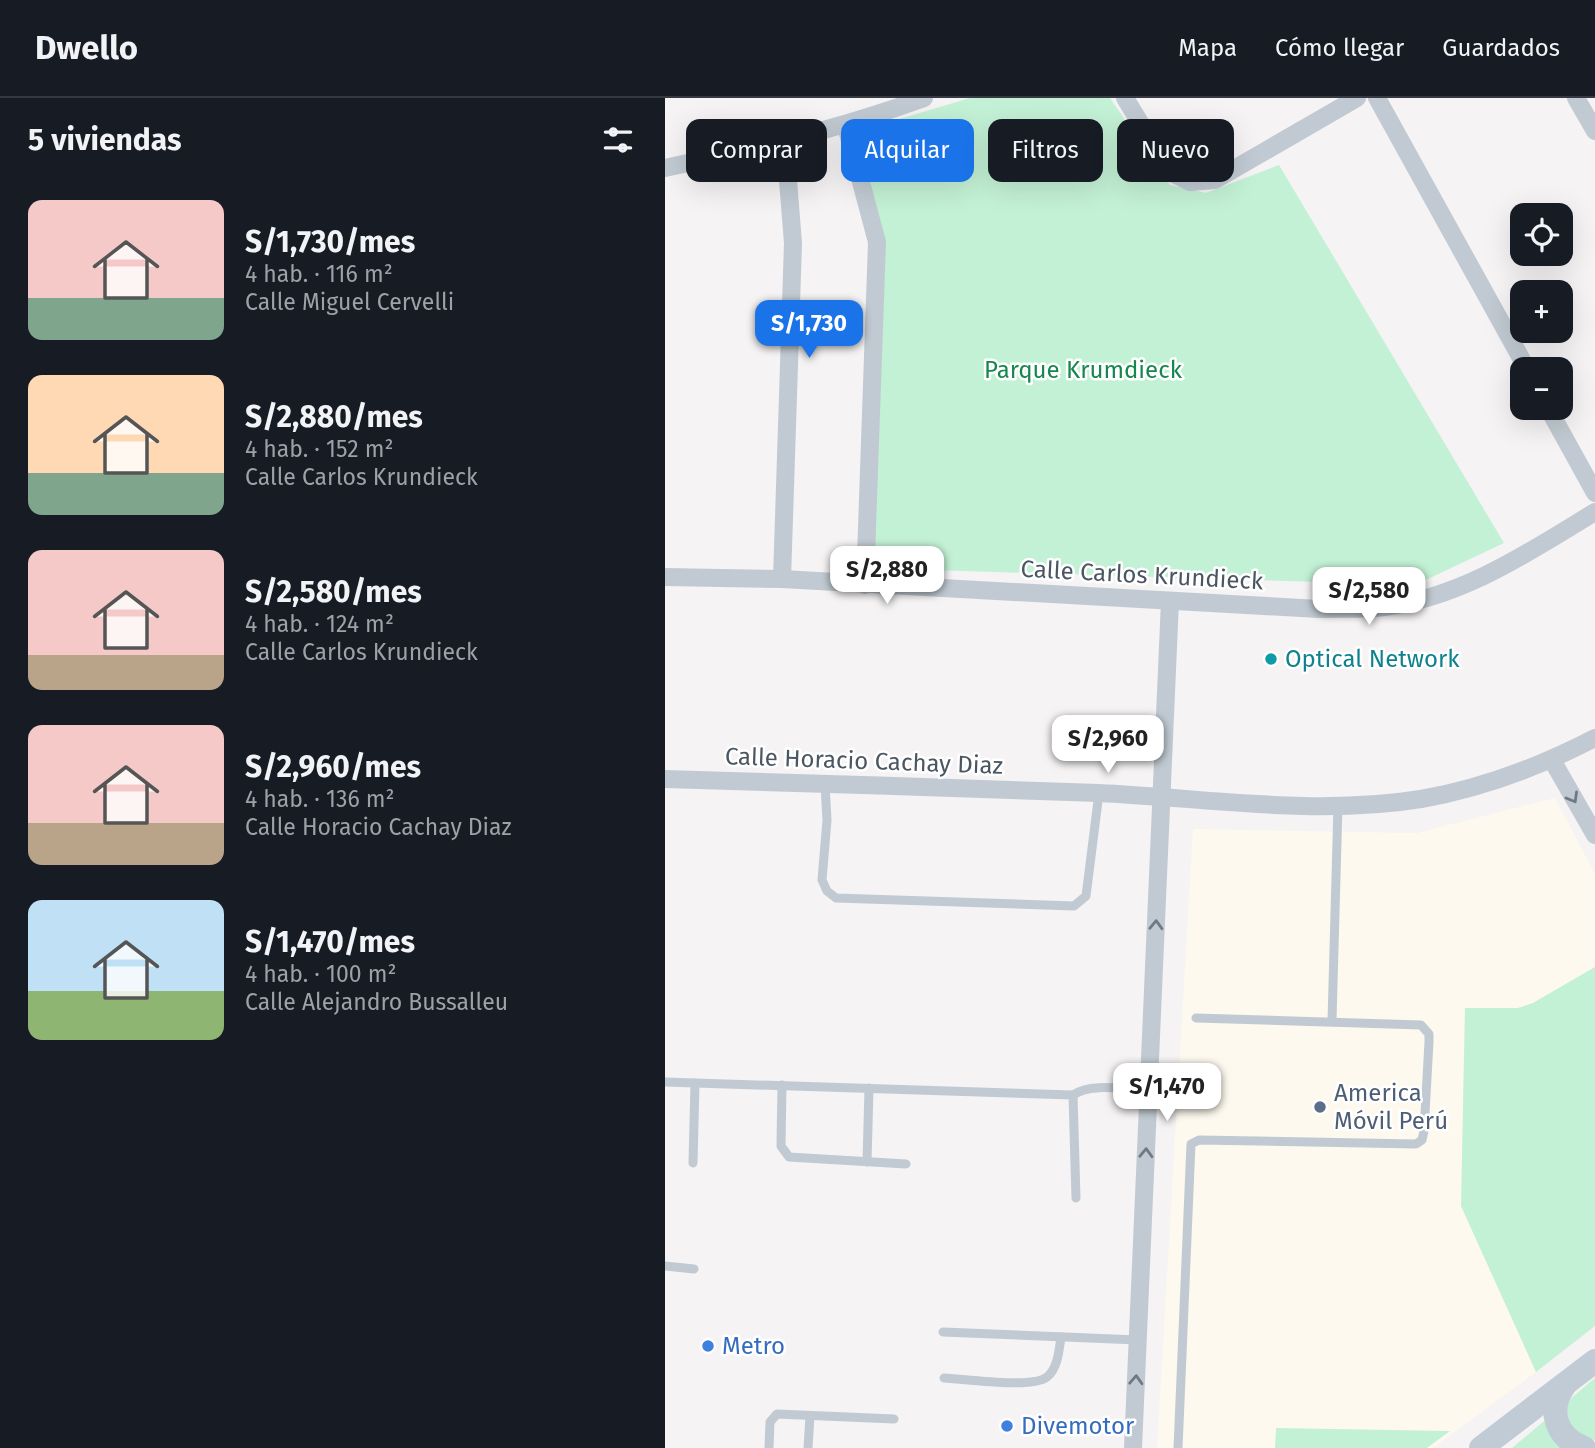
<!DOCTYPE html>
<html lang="es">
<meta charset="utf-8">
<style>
body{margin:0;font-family:"Fira Sans",sans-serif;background:#20242c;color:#f1f3f6;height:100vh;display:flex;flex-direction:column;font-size:26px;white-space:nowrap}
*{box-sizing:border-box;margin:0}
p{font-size:23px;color:#9ea1a6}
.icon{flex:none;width:38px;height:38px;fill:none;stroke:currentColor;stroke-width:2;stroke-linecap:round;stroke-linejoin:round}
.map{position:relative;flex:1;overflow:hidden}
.panel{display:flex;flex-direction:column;background:#171b24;width:665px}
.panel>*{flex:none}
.guide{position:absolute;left:21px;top:21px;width:665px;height:63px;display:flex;gap:14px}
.fabs{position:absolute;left:845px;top:105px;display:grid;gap:14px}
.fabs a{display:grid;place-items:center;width:63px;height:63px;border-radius:14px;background:#171b24;box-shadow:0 7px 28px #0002;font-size:35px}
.price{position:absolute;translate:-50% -60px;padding:0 16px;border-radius:14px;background:#fff;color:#222;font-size:23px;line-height:46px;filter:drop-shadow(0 2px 4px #0008)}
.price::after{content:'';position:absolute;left:50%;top:42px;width:21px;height:16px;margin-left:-10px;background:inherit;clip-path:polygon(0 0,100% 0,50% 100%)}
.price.active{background:#1a73e8;color:#fff}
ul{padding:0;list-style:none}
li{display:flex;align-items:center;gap:21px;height:175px;padding:0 28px}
li span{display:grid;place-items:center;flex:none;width:196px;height:140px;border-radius:14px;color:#555}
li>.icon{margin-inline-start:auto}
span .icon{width:84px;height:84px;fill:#fffc;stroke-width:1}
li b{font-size:30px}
h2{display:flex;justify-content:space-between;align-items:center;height:84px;padding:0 28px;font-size:30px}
.chip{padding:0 24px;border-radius:14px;background:#171b24;box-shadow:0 7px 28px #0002;font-size:24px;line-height:63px}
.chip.active{background:#1a73e8;color:#fff}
header{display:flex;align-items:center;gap:42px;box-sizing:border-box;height:98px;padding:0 35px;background:#171b24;border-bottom:2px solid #363941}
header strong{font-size:33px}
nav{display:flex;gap:38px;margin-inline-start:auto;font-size:24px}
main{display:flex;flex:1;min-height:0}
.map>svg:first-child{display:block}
</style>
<header>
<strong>Dwello</strong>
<nav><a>Mapa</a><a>Cómo llegar</a><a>Guardados</a></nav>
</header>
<main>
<section class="panel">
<h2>5 viviendas<svg class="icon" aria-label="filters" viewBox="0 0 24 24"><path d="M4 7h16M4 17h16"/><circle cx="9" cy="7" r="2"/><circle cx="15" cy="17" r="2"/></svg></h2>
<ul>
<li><span style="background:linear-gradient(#f6c9c9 70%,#7fa58c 0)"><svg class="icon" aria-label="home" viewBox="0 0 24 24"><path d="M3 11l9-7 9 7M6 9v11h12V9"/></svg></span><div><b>S/1,730/mes</b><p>4 hab. · 116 m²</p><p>Calle Miguel Cervelli</p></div></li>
<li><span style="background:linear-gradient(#ffd9b3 70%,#7fa58c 0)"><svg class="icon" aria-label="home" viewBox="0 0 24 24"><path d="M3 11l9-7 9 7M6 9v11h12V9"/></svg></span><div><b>S/2,880/mes</b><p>4 hab. · 152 m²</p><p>Calle Carlos Krundieck</p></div></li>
<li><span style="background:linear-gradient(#f6c9c9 75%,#b9a48a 0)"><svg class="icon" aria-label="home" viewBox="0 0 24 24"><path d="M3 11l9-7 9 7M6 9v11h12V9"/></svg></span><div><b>S/2,580/mes</b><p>4 hab. · 124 m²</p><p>Calle Carlos Krundieck</p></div></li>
<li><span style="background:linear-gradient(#f6c9c9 70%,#b9a48a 0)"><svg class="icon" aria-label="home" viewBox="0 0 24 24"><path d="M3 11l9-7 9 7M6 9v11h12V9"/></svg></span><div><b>S/2,960/mes</b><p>4 hab. · 136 m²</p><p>Calle Horacio Cachay Diaz</p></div></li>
<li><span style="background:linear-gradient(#bfe0f5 65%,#8fb573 0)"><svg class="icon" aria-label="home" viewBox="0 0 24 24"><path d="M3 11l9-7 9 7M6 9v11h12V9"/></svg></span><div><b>S/1,470/mes</b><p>4 hab. · 100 m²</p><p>Calle Alejandro Bussalleu</p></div></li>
</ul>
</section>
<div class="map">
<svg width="930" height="1350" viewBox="0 0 930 1350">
<rect width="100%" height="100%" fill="#f5f3f3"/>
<path fill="#fdf9ef" d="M890,700L930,776V869L868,905L853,910H800L796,1108L871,1274L768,1350H492L528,731L752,735Z"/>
<g fill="#c3f1d5">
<path d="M305,0H445L505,87L541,95L614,67L839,445L750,487L204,470L219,150L187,35Z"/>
<path d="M930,869V1228L871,1274L796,1108L800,910H853L868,905Z"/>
<path d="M930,1280V1342L920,1350H847Z"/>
<path d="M611,1330L785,1333L762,1350H610Z"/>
</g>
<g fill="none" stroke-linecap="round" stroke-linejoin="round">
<g stroke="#c1cad2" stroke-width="9">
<path d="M160,687L162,722L157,782L162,793L171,800L409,808L421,798L434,695"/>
<path d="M667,923L673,707"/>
<path d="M0,984L408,997L411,1100"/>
<path d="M117,987L116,1048L124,1059L241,1066"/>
<path d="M408,997C427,984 461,992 484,992"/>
<path d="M202,1064L204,990"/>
<path d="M28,1065L30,985"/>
<path d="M0,1168L29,1171"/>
<path d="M278,1234L473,1242"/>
<path d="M279,1280C300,1281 367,1291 382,1279C393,1270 394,1252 396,1239"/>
<path d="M104,1350L105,1324L112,1316L229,1321"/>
<path d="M143,1350L145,1318"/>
<path d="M513,1350L526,1046L534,1042L751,1046L757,1042L759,1033L764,944V936L756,927L531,920"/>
</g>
<g stroke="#c1cad2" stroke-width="18">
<path d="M460,0L505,74L525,84L550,82L692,0"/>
<path d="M712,0L862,271"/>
<path d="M911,0L930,33"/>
<path d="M181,28L212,144L200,487"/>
<path d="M0,70C89,51 174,31 259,0"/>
<path d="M883,310L930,395"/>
<path d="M0,479L117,481L654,511C675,510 698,512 719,509C798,499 864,454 930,414"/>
<path d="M117,481L128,145L120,45"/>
<path d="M887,662L930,737"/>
<path d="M0,681C145,686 289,689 434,695C540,700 651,718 756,701C818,690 874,669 930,640"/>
<path d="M468,1350L505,503"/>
</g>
<g stroke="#c1cbd6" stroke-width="24">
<path d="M899,1288C882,1312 891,1340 919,1350"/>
<path d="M816,1350L930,1263"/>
</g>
</g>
<defs><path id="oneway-chevron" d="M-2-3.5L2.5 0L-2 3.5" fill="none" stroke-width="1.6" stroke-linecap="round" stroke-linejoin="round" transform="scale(1.75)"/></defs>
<g stroke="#6e7983">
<use href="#oneway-chevron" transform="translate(908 700) rotate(60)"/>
<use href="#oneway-chevron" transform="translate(491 827) rotate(-88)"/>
<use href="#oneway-chevron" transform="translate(481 1055) rotate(-88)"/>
<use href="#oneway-chevron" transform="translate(471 1282) rotate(-87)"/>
</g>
<circle fill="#0f9aa8" stroke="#fff" stroke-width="2.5" cx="606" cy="561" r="7"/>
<circle fill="#5c6f8a" stroke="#fff" stroke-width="2.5" cx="655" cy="1009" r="7"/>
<g fill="#3f7fe0" stroke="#fff" stroke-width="2.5">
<circle cx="43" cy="1248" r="7"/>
<circle cx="342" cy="1328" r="7"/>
</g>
<g text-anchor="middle" stroke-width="5" stroke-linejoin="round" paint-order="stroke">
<g font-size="24" fill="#17864f" stroke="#fff">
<text x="418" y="280">Parque Krumdieck</text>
</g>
<g font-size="24" fill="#4a5661" stroke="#fff">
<text transform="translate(477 477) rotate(3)" y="8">Calle Carlos Krundieck</text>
<text transform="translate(199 663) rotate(2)" y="8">Calle Horacio Cachay Diaz</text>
</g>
<g font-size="24" fill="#0d838f" stroke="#fff" text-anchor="start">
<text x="620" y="569">Optical Network</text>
</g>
<g font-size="24" fill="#4e5e75" stroke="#fff" text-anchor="start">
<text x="669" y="1003">America<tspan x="669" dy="28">Móvil Perú</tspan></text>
</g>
<g font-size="24" fill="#366cbe" stroke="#fff" text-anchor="start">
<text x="57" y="1256">Metro</text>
<text x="356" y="1336">Divemotor</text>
</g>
</g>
</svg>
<div class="fabs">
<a><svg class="icon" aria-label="locate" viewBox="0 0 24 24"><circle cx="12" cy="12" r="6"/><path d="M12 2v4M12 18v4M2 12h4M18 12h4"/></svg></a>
<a>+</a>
<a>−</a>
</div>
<b class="price active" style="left:144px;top:262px">S/1,730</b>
<b class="price" style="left:222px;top:508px">S/2,880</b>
<b class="price" style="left:704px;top:529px">S/2,580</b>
<b class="price" style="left:443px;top:677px">S/2,960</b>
<b class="price" style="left:502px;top:1025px">S/1,470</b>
<div class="guide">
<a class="chip">Comprar</a>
<a class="chip active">Alquilar</a>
<a class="chip">Filtros</a>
<a class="chip">Nuevo</a>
</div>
</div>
</main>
